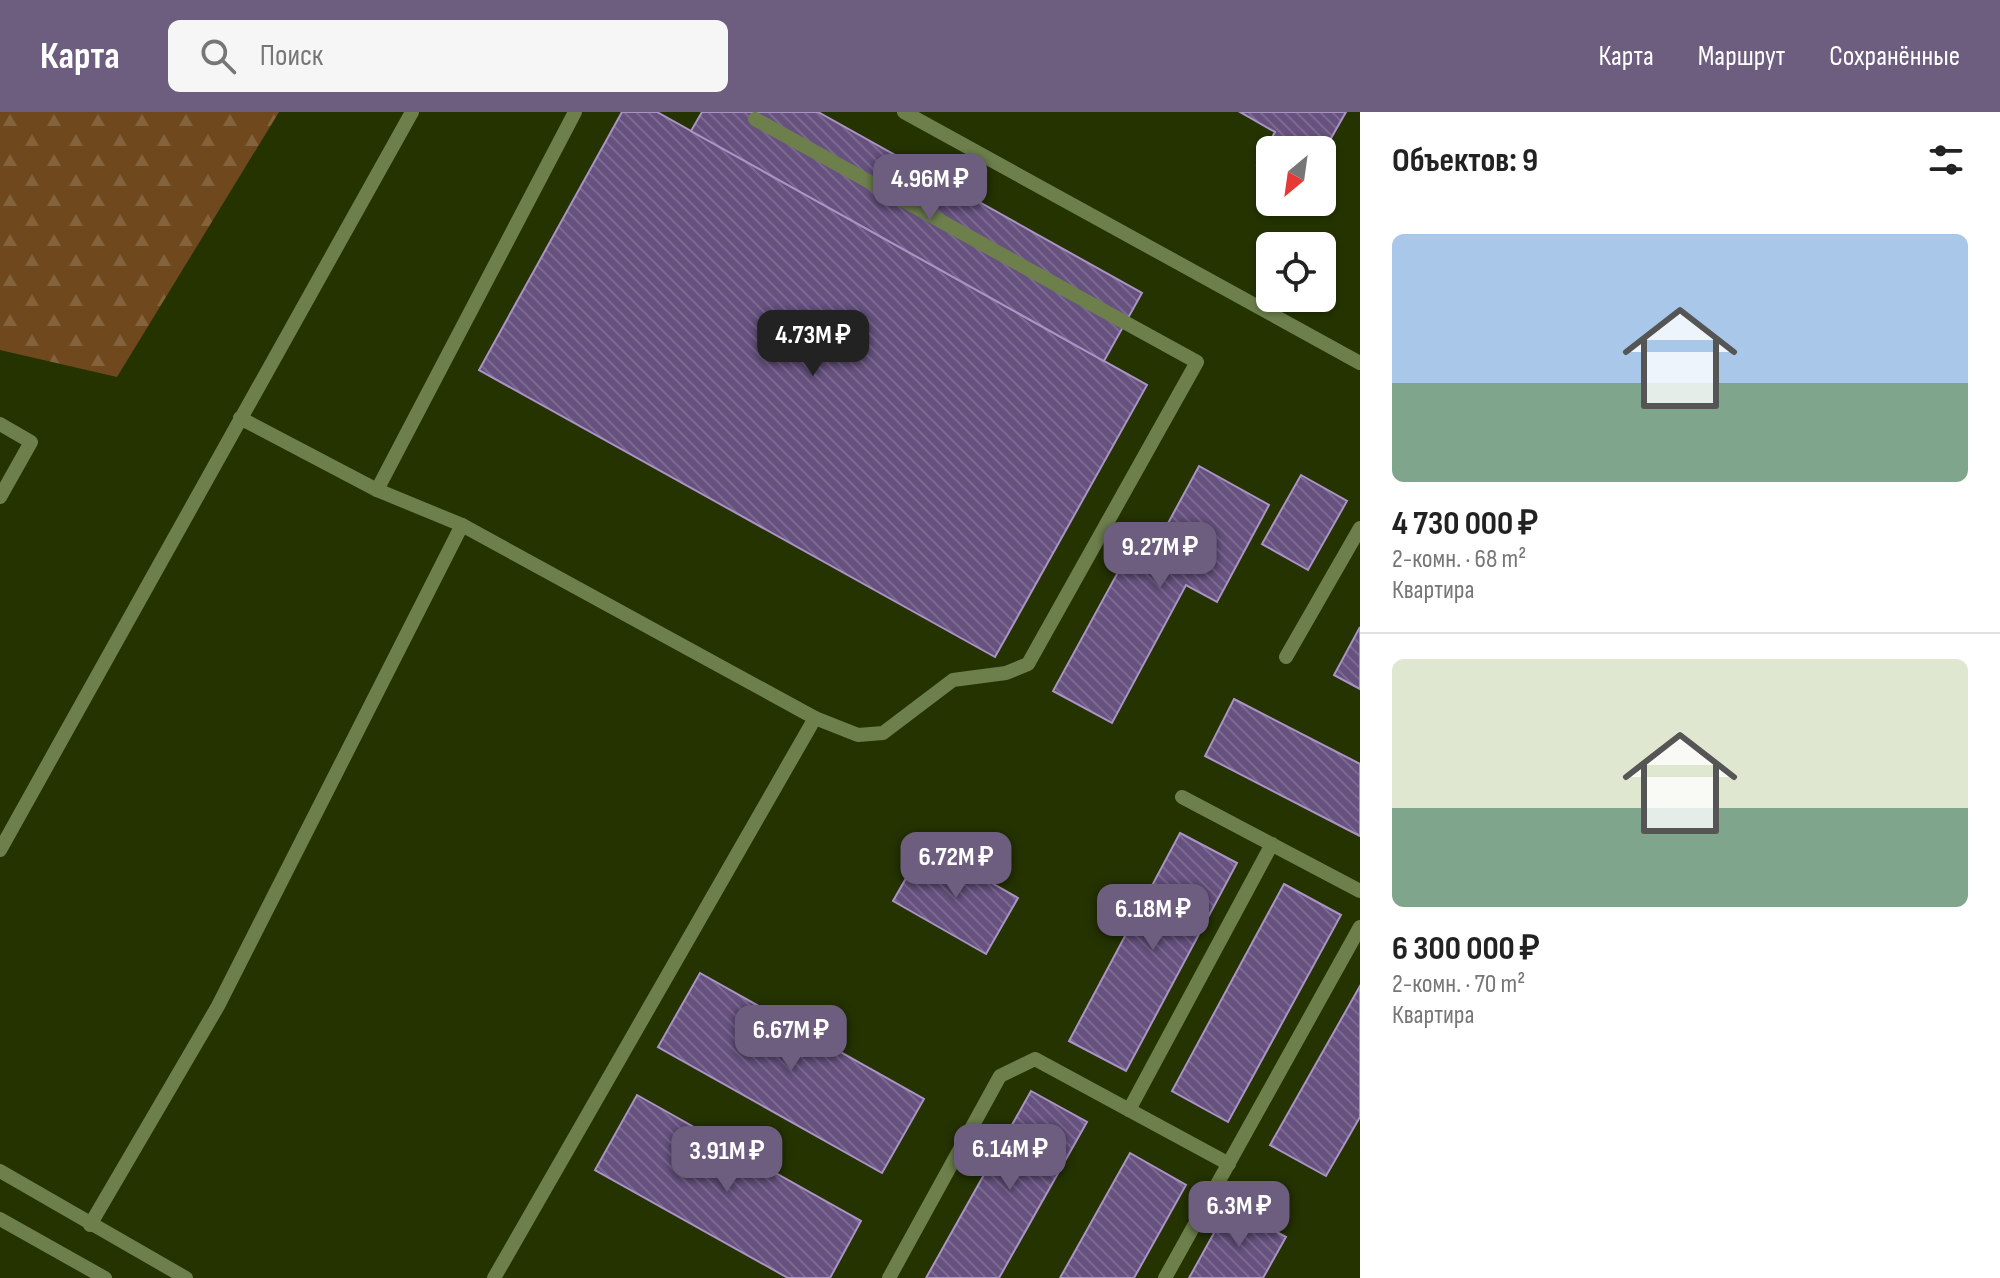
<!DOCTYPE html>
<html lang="ru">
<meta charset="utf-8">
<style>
body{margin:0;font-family:"Sofia Sans Condensed",sans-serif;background:#f6f6f6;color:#222;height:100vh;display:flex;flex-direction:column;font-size:30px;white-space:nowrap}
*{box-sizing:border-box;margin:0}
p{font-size:26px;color:#767676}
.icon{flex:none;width:44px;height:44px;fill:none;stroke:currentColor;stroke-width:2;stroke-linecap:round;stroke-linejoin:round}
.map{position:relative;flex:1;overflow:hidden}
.details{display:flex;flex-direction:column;background:#fff;width:640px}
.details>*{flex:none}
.needle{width:52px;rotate:209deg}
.buttons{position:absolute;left:1256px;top:24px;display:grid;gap:16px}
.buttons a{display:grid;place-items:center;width:80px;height:80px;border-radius:12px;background:#fff;box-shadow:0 2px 6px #0004;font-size:40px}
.price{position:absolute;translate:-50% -68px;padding:0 18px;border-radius:16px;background:#6d5d7e;color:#fff;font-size:26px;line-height:52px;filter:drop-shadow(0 2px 4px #0008)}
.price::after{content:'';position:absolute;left:50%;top:48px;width:24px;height:18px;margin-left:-12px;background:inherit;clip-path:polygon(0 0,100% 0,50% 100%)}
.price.active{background:#222;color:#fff}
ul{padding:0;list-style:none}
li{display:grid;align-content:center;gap:16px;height:424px;padding:0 32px}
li+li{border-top:2px solid #e0e0e0}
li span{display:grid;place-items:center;height:248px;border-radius:12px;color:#555}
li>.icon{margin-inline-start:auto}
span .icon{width:144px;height:144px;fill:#fffc;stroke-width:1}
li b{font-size:34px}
h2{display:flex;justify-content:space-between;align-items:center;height:96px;padding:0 32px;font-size:34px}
header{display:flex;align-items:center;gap:48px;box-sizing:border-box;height:112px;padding:0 40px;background:#6d5d7e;color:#fff}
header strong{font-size:38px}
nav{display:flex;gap:44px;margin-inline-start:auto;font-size:28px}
.search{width:560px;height:72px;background:#f6f6f6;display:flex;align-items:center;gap:20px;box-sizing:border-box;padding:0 28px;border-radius:12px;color:#767676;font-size:30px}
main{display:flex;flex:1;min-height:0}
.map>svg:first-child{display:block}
</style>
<header>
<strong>Карта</strong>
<div class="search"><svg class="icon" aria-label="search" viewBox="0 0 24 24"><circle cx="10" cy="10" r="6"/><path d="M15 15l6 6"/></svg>Поиск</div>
<nav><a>Карта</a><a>Маршрут</a><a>Сохранённые</a></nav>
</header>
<main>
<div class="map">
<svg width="1360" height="1166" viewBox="0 0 1360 1166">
<defs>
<pattern id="forest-firs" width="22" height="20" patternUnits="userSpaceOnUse" patternTransform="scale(2)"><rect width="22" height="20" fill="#70481d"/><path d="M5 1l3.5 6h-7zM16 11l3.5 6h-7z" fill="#84623c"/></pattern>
<pattern id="building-back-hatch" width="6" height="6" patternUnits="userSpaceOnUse" patternTransform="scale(2)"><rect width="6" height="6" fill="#66517f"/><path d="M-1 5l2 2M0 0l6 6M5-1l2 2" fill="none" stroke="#7b6a90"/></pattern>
</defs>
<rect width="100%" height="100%" fill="#243300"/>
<path fill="url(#forest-firs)" d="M0,0H279L117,265L0,238Z"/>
<g fill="url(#building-back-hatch)" stroke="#aa93c5" stroke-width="2">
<path d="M622,0H657L1147,273L995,545L479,258Z"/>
<path d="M702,0H818L1142,181L1104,249L691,19Z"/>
<path d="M1240,0H1346L1322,42V38H1270V60L1257,53L1275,20Z"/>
<path d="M1199,354L1269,393L1217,490L1186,473L1112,611L1053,579L1129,440L1147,450Z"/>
<path d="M1301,363L1347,389L1308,458L1262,432Z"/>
<path d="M1360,515V577L1334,563Z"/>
<path d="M1234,587L1360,652V724L1205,644Z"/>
<path d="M1180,721L1237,751L1126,959L1069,929Z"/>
<path d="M925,733L1018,786L986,842L893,789Z"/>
<path d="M1284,772L1341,803L1228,1010L1172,979Z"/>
<path d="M700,861L924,987L882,1061L658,935Z"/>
<path d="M1360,874V1005L1326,1064L1270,1033Z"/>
<path d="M1031,979L1087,1010L999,1166H926Z"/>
<path d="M637,983L861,1109L830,1166H788L595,1058Z"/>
<path d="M1130,1041L1186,1073L1134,1166H1060Z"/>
<path d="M1229,1094L1286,1125L1263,1166H1189Z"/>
</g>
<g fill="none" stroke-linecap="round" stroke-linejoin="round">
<g stroke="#6d804c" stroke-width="14">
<path d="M904,0L1360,251"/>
<path d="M755,7L1197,250L1028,552L1006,561L953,568L883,621L858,623L815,606"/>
<path d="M240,306L377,378L462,413L815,606L494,1166"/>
<path d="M0,312L31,330L0,385"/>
<path d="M377,378L575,0"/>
<path d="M1286,545L1360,416"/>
<path d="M1182,685L1360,779"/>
<path d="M0,738L412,0"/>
<path d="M1129,998L1272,732"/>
<path d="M0,1059L186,1166"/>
<path d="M0,1107L105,1166"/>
<path d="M90,1113L218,894L462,413"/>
<path d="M889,1166L1000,964L1035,947L1229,1052"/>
<path d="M1165,1166L1360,815"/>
</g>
</g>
</svg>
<div class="buttons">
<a><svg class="needle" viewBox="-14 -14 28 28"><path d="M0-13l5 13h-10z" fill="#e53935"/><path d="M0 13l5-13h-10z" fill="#767676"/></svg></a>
<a><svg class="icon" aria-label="locate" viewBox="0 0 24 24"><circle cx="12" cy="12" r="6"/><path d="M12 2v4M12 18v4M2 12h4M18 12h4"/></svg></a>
</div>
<b class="price" style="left:930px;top:110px">4.96M ₽</b>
<b class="price active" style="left:813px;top:266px">4.73M ₽</b>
<b class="price" style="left:1160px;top:478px">9.27M ₽</b>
<b class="price" style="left:956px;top:788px">6.72M ₽</b>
<b class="price" style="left:1153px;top:840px">6.18M ₽</b>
<b class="price" style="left:791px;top:961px">6.67M ₽</b>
<b class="price" style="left:1010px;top:1080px">6.14M ₽</b>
<b class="price" style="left:727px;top:1082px">3.91M ₽</b>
<b class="price" style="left:1239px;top:1137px">6.3M ₽</b>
</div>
<section class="details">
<h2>Объектов: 9<svg class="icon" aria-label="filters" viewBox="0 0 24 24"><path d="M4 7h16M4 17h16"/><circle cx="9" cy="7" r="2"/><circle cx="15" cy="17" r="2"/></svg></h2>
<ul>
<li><span style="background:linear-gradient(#a9c7e8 60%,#7fa58c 0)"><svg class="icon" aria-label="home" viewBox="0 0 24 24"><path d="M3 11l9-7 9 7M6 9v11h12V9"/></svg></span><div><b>4 730 000 ₽</b><p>2-комн. · 68 m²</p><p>Квартира</p></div></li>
<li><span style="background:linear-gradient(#dfe7d0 60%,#7fa58c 0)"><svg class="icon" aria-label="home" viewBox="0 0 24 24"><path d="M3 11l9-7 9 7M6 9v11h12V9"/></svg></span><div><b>6 300 000 ₽</b><p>2-комн. · 70 m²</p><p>Квартира</p></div></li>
</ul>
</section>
</main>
